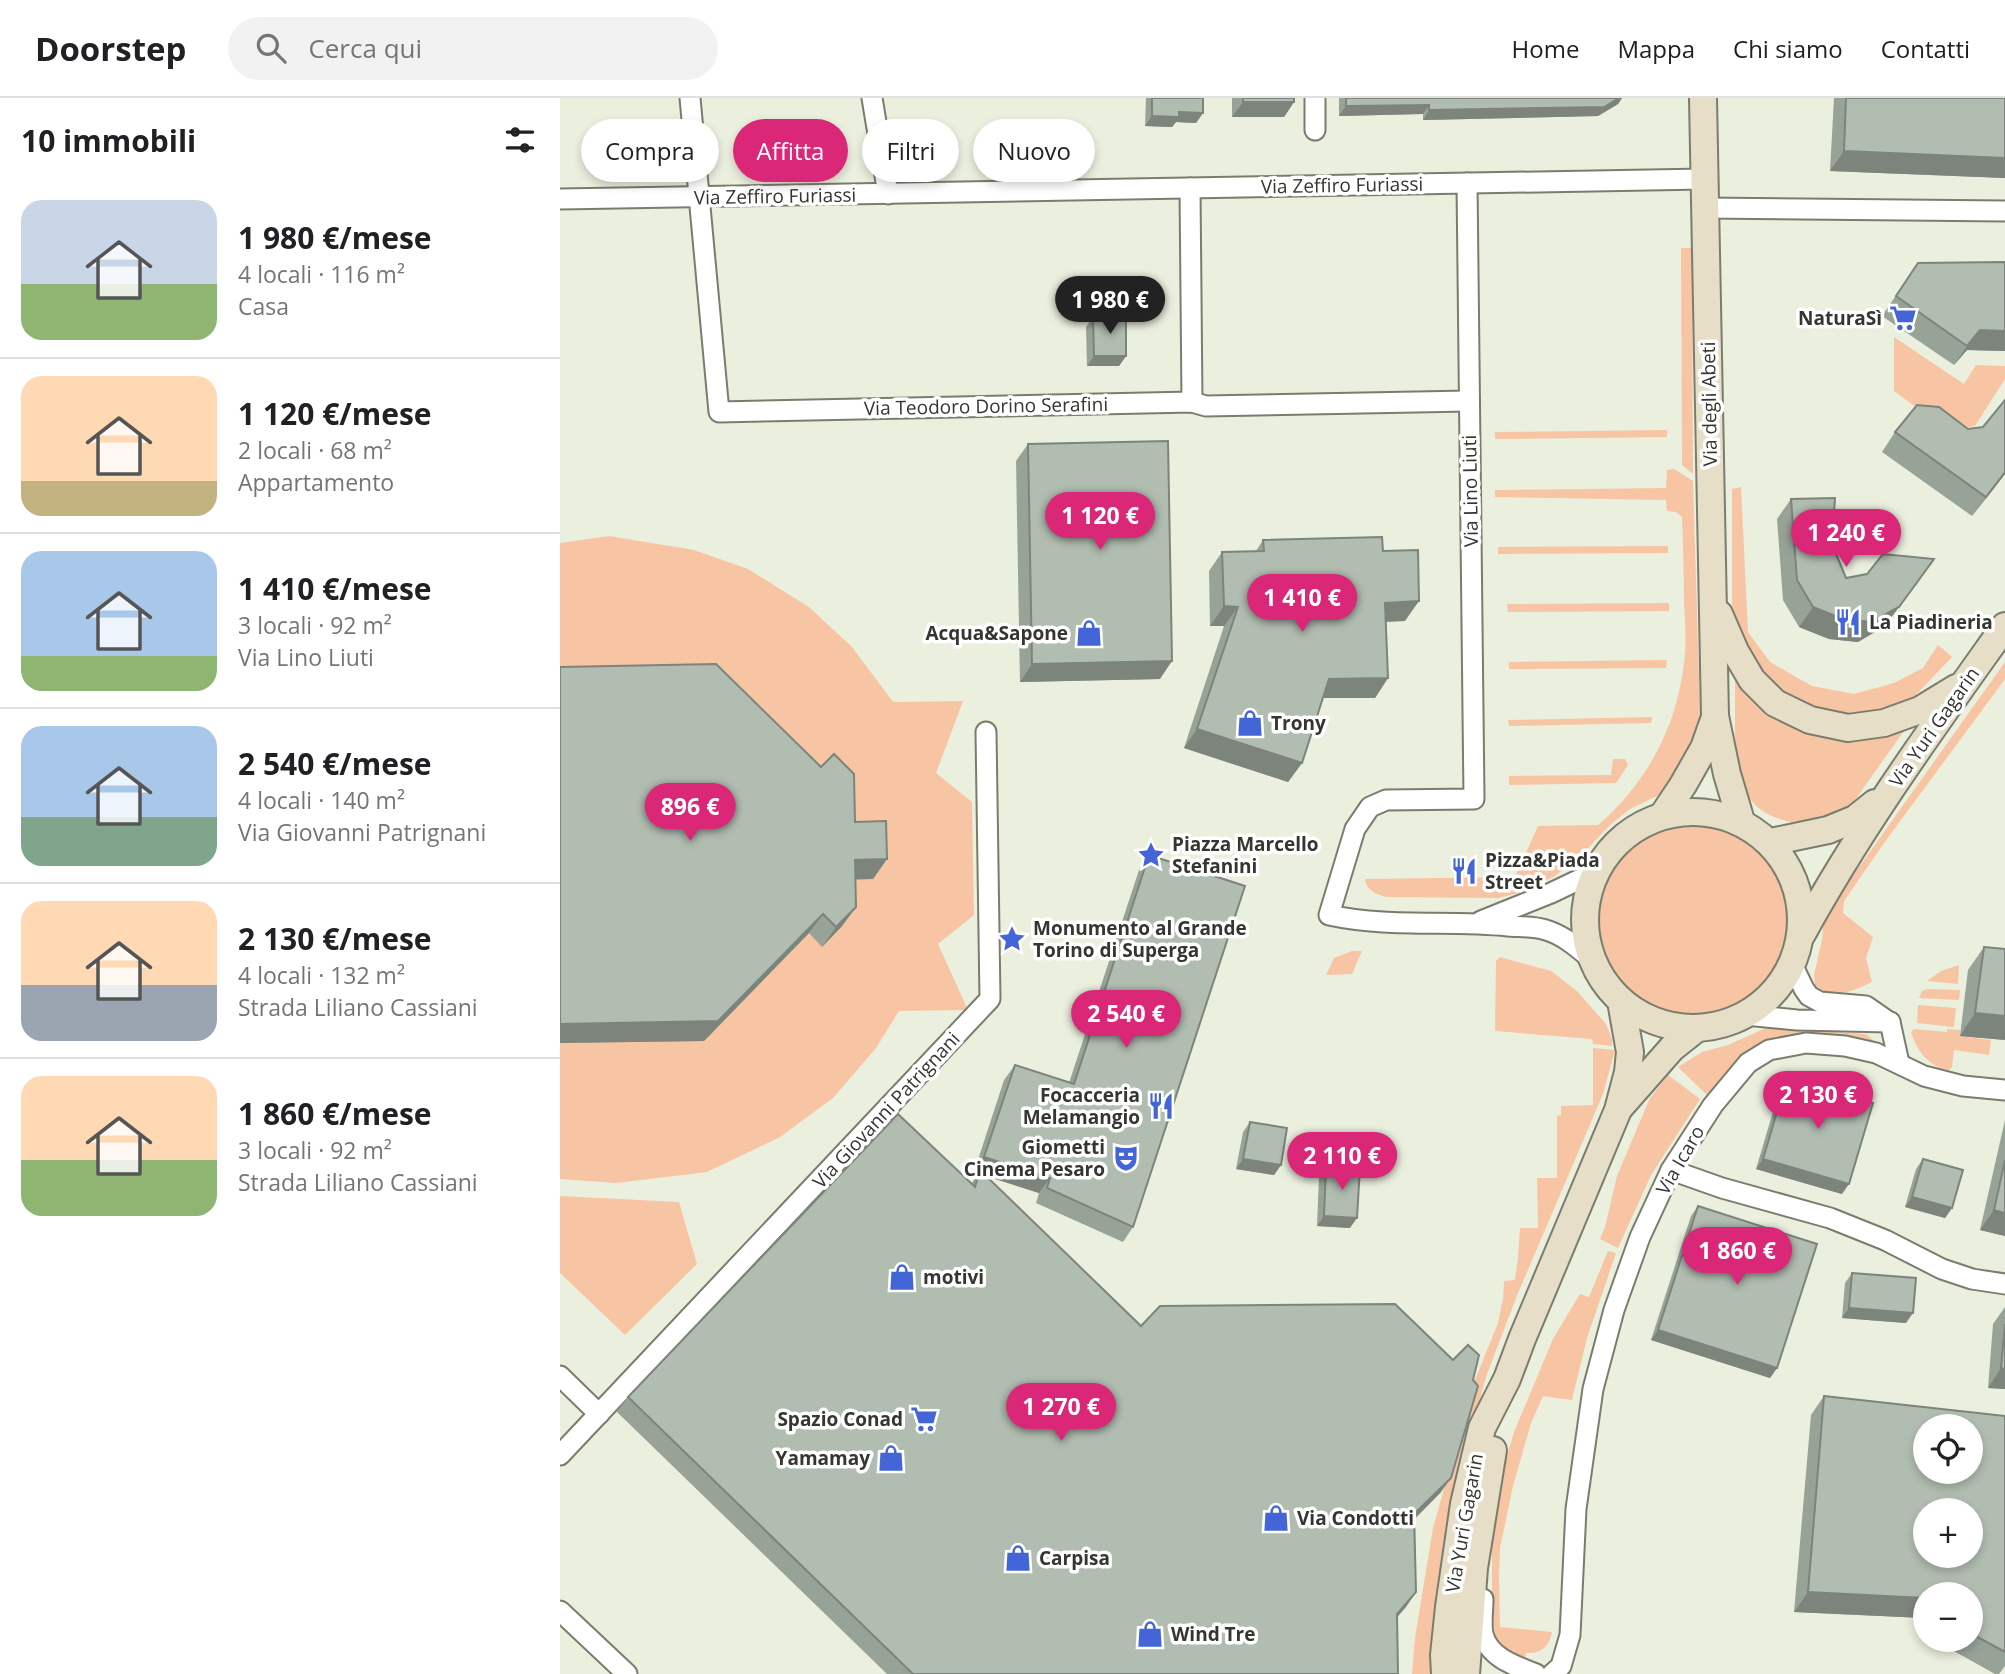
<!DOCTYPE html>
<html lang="it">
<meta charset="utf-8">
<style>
body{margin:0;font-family:"Open Sans",sans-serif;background:#f2f2f2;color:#202124;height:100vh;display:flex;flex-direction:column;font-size:26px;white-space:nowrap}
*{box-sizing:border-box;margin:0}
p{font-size:23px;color:#757577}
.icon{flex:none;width:38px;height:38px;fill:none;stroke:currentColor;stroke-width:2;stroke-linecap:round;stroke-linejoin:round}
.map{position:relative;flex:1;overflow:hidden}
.sheet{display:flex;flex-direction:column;background:#fff;width:560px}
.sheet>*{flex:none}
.banner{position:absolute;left:21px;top:21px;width:665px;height:63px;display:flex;gap:14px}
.tools{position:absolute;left:1353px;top:1316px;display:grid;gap:14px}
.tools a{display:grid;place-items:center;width:70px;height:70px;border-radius:50%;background:#fff;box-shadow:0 4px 10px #0003;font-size:35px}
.price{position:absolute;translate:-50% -60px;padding:0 16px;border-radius:24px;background:#db2777;color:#fff;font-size:23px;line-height:46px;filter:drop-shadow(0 2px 4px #0008)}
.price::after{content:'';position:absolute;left:50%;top:42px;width:21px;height:16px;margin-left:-10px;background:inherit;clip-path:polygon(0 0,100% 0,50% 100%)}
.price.current{background:#222;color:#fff}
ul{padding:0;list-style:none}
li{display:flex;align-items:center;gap:21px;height:175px;padding:0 21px}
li+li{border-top:2px solid #e0e0e0}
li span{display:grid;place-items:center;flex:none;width:196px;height:140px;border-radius:21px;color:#555}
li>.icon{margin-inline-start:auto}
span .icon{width:84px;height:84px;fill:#fffc;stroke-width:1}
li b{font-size:30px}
h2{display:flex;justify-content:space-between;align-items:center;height:84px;padding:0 21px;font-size:30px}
.chip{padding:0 24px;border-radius:32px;background:#fff;box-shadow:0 4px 10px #0003;font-size:24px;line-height:63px}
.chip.current{background:#db2777;color:#fff}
header{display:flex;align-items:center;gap:42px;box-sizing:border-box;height:98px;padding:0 35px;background:#fff;border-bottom:2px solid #e0e0e0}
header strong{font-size:33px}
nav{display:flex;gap:38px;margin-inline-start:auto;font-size:24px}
.search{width:490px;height:63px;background:#f2f2f2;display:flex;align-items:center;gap:18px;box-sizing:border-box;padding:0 24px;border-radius:38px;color:#757577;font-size:26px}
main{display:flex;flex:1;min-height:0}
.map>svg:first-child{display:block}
</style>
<header>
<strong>Doorstep</strong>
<div class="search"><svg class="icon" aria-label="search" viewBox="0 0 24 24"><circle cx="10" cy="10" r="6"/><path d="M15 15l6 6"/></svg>Cerca qui</div>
<nav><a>Home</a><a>Mappa</a><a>Chi siamo</a><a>Contatti</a></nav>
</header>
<main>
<section class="sheet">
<h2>10 immobili<svg class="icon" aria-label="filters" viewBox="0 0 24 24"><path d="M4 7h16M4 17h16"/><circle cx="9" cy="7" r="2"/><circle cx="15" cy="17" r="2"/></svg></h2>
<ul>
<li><span style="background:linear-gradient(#c9d6e8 60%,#8fb573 0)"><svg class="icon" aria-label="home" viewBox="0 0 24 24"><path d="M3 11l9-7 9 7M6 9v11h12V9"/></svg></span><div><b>1 980 €/mese</b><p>4 locali · 116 m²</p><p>Casa</p></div></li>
<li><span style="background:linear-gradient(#ffd9b3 75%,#c2b280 0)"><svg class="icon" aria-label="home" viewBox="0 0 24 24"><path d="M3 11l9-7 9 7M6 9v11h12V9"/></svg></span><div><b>1 120 €/mese</b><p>2 locali · 68 m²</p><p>Appartamento</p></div></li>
<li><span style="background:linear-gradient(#a9c7e8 75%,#8fb573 0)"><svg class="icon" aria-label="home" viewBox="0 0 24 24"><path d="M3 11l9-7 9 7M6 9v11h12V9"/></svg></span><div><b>1 410 €/mese</b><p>3 locali · 92 m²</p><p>Via Lino Liuti</p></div></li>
<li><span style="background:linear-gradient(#a9c7e8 65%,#7fa58c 0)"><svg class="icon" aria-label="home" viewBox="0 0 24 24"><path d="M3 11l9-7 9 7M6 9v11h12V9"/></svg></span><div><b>2 540 €/mese</b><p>4 locali · 140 m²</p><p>Via Giovanni Patrignani</p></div></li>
<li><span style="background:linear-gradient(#ffd9b3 60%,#9aa5b1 0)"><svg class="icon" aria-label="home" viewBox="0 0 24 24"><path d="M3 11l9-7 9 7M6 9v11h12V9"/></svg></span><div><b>2 130 €/mese</b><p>4 locali · 132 m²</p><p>Strada Liliano Cassiani</p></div></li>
<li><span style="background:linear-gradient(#ffd9b3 60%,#8fb573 0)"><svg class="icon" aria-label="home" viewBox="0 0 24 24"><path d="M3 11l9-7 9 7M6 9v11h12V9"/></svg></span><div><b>1 860 €/mese</b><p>3 locali · 92 m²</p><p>Strada Liliano Cassiani</p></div></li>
</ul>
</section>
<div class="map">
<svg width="1445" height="1576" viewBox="0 0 1445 1576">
<rect width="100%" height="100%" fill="#ebefde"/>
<g fill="#f7c5a3">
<path d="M1121,150H1132L1133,376L1122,367Z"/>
<path d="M1334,239L1404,286L1416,267L1445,268V281L1415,328L1389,333L1334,293Z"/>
<path d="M1107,332V339L935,341V334Z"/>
<path d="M1114,371L1133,383L1140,612L1138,638L1128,661L1103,695L1070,711L1050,727L1018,761L993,779L963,794L938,800L826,799C816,796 806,792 805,781L955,779L978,728L1038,727C1087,685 1117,628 1124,565C1127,545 1125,525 1124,505C1124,477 1123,448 1122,419L1116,414L1107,413L1106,402L935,399V392L1106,390L1107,372Z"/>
<path d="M1181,389L1188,534L1210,564L1252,588L1294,596L1334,585L1363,570L1378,547L1392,559L1351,602L1294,618L1239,607L1218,595L1186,557L1172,519V391Z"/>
<path d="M49,438L134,452L188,471L249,509L292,549L333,604L403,603L376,675L412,704L414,817L378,846L408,912L339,913L316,950L273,1000L220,1039L147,1074L56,1085L0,1081V445Z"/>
<path d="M1108,448V455L938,456V449Z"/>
<path d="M1109,505V513L948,514L947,506Z"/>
<path d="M1107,562L1106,570L949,571V564Z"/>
<path d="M1445,564V581L1324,745L1284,803L1283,815L1313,839L1306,860L1312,884C1293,893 1273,903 1255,887L1254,877L1262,842L1264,821L1277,800Z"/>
<path d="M1175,570L1214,613L1351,623L1295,702C1275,718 1252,730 1226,723C1178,711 1175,671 1175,629C1175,610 1175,590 1175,570Z"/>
<path d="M1092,619L1091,625L949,628L948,622Z"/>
<path d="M1053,661H1065L1068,667L1056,685L949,687V678L1051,677Z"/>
<circle cx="1133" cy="822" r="95"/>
<path d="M792,853H802L792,876L766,877L774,860Z"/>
<path d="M940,859L991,873L1017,893L1046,926L1052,941V948L1033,946L1032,941L935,933L936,863Z"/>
<path d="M1399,867L1398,886L1367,883L1381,873Z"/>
<path d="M1368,891L1400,892L1399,902L1359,900L1362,893Z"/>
<path d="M1358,907L1396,910L1394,929L1357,925Z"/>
<path d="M1206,930L1306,936L1314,943L1235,938L1149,999L1118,969L1142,954L1168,947Z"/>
<path d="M1354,931L1387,934V931L1400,932V938L1431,942L1429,957L1394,952L1392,969L1389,972C1370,970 1356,952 1351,934Z"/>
<path d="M1033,950L1055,952L1043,996L956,1200L927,1276L902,1362L874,1576H852L855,1540L873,1430L915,1282L938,1225L943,1201L944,1183L955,1182L958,1159L960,1130H978L977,1080H997V1018L1001,1017V1008L1033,1007Z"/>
<path d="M1108,977L1140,1001L1091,1077L1058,1150L1040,1141L1045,1129L1057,1078L1090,1000Z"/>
<path d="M0,1098L119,1104L137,1166L65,1237L0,1175Z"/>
<path d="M1048,1153L1056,1155L1027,1240L1012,1302L983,1298L971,1325L953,1388L940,1450L939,1478L940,1529L992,1534C989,1549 981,1556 966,1555L965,1562L946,1555L935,1537L932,1502V1410L954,1334L993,1241L1020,1196L1029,1199Z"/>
</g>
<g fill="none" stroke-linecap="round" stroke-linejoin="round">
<defs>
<g id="street">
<path d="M130,0L159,314L632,304L646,308L909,303"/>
<path d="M312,0L328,96"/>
<path d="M755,0V32"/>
<path d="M907,85L914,701L826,702L810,709L795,731L769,817C829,830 887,822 948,828C960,829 974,828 986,832C1003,837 1017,849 1031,861"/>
<path d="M630,90L632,304"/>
<path d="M0,101L1144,81"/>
<path d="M1145,110L1445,113"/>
<path d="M921,823L991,795L1035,774"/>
<path d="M1232,866L1244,891L1249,898L1260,904L1306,908L1329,924"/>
<path d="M1186,917L1237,922L1330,924"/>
<path d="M1330,924L1339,965"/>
<path d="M1111,1072L1162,1090L1270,1120L1325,1142L1382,1171L1412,1181L1445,1186"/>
<path d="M0,1278L39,1316"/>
<path d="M0,1357L430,901L426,634"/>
<path d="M923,1501C923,1512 921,1525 923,1536C929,1560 956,1568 976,1576"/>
<path d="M0,1513L67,1576"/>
<path d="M992,1576L1001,1568L1010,1537L1016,1411L1033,1291L1054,1212L1080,1139L1111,1072L1153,1007L1188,965L1209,952L1246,945L1285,948L1316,955L1364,978L1403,988L1445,992"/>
</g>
<g id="secondary">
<path d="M1143,0L1155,618L1167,676L1181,723"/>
<path d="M1159,516L1175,553L1192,582L1215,605L1250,622L1288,630L1324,625L1360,612L1396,590"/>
<circle cx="1133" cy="822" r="108"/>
<path d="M1103,717L1123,687L1144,650L1155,619"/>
<path d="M1211,744L1268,732L1295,721L1315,705"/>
<path d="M1242,836C1301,728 1374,628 1445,528"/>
<path d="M1061,1008L1112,950L1136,931"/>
<path d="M885,1576L884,1557L889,1509L904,1406L922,1330L947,1281L962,1241L1058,1012L1068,974L1070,954L1061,903"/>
<path d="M906,1576L914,1470L933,1352"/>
</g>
</defs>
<use href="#street" stroke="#7a7d6e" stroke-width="23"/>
<use href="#secondary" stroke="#7a7d6e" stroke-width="30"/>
<use href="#street" stroke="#fff" stroke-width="19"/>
<use href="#secondary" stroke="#e7dec8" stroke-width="26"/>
</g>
<g fill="#98a398">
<path d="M586,0H643V15L636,25L616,24L612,29L585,28Z"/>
<path d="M672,0H734V4L724,19H672Z"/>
<path d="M779,0H1062L1058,6L1038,18L863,22V16L779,18Z"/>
<path d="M1274,0H1445V80L1270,73Z"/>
<path d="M1445,164V253L1407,252L1394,267L1322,218L1358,165Z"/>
<path d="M533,219L566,258L559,268H527L526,229Z"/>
<path d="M1408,331L1445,376L1412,418L1322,354L1335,334Z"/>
<path d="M468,346L600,581L460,584L456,363Z"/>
<path d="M1231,401L1272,446L1286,480L1325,528L1298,544L1269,541L1239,529L1223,502L1217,421Z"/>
<path d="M703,442L823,453L845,523L826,524L828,580L815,600H763L742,665L728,684L624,650L664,528H650L649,473L662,454L696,453Z"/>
<path d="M0,569L295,724L327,761L313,781H296V809L282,828L262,849L249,835L144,943L0,945Z"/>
<path d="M589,757L573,1129L563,1144L476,1105L479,1095L427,1078L581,1228L881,1394L855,1421L856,1494L837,1519L838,1576H327L57,1314L68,1299L411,1086L418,1076L414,1074L444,982L455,967L509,985L579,772Z"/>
<path d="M1424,849L1445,851V942L1400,938L1408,872Z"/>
<path d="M1227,980L1282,1096L1196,1071L1220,990Z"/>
<path d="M1445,1022V1138L1420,1132Z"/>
<path d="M690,1024L721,1067L714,1077L676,1071L683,1034Z"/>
<path d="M1363,1061L1392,1110L1385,1120L1345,1109L1356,1071Z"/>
<path d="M766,1068L790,1130L757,1128L759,1078Z"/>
<path d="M1138,1108L1217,1270L1210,1280L1091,1242L1131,1118Z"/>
<path d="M1292,1175L1346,1225L1282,1220L1285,1185Z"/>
<path d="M1445,1209V1291L1428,1290L1433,1226Z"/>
<path d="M1264,1298L1445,1318V1568L1439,1576H1435L1374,1542H1410V1496H1365V1537L1357,1532L1364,1520L1234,1514L1251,1317Z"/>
</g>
<g fill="#7c847c">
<path d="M1062,0L1058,6L1038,18L863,22L869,12Z"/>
<path d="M683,4H734L724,19H672Z"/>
<path d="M869,7L863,16L779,18L786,8Z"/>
<path d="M619,14L643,15L636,25L616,24L612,29L585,28L592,18Z"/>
<path d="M1284,53L1445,60V80L1270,73Z"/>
<path d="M1420,232L1445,233V253L1407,252L1394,267L1407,248Z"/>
<path d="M534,258H566L559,268H527Z"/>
<path d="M1445,374V376L1412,418L1426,399Z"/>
<path d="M1360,481L1325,528L1298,544L1269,541L1239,529L1253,509Z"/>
<path d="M859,503L845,523L811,524L825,505Z"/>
<path d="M664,508L678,509L664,528H650Z"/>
<path d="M612,563L600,581L460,584L472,566Z"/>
<path d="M828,580L815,600H755L769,581Z"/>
<path d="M637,631L742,665L728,684L624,650Z"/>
<path d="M327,761L313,781L282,782L295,762Z"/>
<path d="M296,809L282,828L262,849L276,829Z"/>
<path d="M263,816L249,835L144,943L0,945V926Z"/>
<path d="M1415,915L1445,918V942L1400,938Z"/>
<path d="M424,1059L490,1080L479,1095L419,1076L420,1072L418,1076L414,1074Z"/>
<path d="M683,1061L721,1067L714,1077L676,1071Z"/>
<path d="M1203,1061L1289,1086L1282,1096L1196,1071Z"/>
<path d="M1352,1099L1392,1110L1385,1120L1345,1109Z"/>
<path d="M1434,1112L1445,1115V1138L1420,1132Z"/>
<path d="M764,1118L797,1120L790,1130L757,1128Z"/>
<path d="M1289,1210L1353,1215L1346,1225L1282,1220Z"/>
<path d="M1098,1232L1217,1270L1210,1280L1091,1242Z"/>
<path d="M1441,1270L1445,1271V1291L1428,1290Z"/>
<path d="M891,1380L881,1394L844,1431L854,1416Z"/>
<path d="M856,1494L846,1509L827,1531L837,1516Z"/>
<path d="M1248,1494L1365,1500V1519L1364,1520L1234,1514Z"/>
</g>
<g fill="#b1bdb1" stroke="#7c847c" stroke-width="2" fill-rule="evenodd">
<path d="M592,0H643V15L619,14V19L592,18Z"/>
<rect x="683" y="0" width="51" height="4"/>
<path d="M786,0H1059L1044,9L869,12V7L786,8Z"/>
<path d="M1286,0H1445V60L1284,53Z"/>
<path d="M1445,164V233L1420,232L1407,248L1336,198L1358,165Z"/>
<path d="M566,218V258H534L533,219Z"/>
<path d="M1445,302V374L1426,399L1335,334L1357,307L1379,309L1408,331L1423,329Z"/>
<path d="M608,343L612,563L472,566L468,346Z"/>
<path d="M1275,400L1272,446L1286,480L1307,476L1323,456L1374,461L1339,509L1311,524L1283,521L1253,509L1237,482L1231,401Z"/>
<path d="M822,439L823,453L858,452L859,503L825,505L828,580L769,581L742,665L637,631L678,509L664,508L662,454L704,453L703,442Z"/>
<path d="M156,566L261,669L274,656L294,676L295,724L326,723L327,761L295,762L296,809L276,829L263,816L158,923L0,926V569Z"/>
<path d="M589,757L685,788L573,1129L487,1090L490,1080L424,1059L455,967L514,986Z"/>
<path d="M1424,849L1445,851V918L1415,915Z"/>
<path d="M1227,980L1313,1005L1289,1086L1203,1061Z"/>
<path d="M338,1016L415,1089L420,1072L581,1228L600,1208L835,1206L893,1262L908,1247L919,1257L913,1282L918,1288L891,1380L854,1416L856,1494L837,1516L838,1576H353L68,1299Z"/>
<path d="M690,1024L727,1030L721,1067L683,1061Z"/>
<path d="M1363,1061L1403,1072L1392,1110L1352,1099Z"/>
<path d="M1445,1062V1115L1434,1112Z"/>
<path d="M766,1068L800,1069L797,1120L764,1118Z"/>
<path d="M1138,1108L1257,1146L1217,1270L1098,1232Z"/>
<path d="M1292,1175L1356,1180L1353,1215L1289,1210Z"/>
<path d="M1445,1226V1271L1441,1270Z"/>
<path d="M1264,1298L1445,1318V1554L1410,1535V1496H1365V1500L1248,1494ZM1365,1328H1410V1374H1365ZM1365,1412H1410V1458H1365Z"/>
</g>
<defs>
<symbol id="supermarket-bare" viewBox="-9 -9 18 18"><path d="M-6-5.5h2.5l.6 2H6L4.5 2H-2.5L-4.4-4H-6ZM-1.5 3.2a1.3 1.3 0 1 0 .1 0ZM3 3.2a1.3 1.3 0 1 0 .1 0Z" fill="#4365d7" stroke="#fff" stroke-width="2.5" paint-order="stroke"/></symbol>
<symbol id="restaurant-bare" viewBox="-9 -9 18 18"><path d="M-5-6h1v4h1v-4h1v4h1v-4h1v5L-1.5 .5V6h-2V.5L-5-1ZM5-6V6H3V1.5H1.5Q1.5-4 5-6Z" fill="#4365d7" stroke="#fff" stroke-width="2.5" paint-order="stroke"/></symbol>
<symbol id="shop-bare" viewBox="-9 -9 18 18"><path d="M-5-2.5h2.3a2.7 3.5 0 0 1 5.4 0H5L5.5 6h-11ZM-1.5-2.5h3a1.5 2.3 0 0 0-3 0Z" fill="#4365d7" stroke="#fff" stroke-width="2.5" paint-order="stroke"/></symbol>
<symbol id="sight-bare" viewBox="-9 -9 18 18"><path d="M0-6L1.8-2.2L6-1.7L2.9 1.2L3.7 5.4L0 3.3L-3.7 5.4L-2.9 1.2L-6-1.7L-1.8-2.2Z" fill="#4365d7" stroke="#fff" stroke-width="2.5" paint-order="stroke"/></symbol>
<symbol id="theatre-bare" viewBox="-9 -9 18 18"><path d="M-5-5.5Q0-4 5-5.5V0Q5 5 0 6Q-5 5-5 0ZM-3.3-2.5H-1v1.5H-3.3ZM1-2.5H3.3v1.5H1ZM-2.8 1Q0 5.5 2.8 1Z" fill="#4365d7" stroke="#fff" stroke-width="2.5" paint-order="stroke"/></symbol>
</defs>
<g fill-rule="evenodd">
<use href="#supermarket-bare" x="1324" y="201" width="38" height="38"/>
<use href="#restaurant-bare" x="1269" y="505" width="38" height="38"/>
<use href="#shop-bare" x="510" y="516" width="38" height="38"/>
<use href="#shop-bare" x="671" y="606" width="38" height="38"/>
<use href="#sight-bare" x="572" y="738" width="38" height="38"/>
<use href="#restaurant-bare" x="885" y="754" width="38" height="38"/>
<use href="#sight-bare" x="433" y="822" width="38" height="38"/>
<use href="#restaurant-bare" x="582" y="989" width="38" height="38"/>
<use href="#theatre-bare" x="547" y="1041" width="38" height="38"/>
<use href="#shop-bare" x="323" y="1160" width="38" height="38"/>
<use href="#supermarket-bare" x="345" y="1302" width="38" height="38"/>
<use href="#shop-bare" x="312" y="1341" width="38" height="38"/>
<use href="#shop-bare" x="697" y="1401" width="38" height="38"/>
<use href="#shop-bare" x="439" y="1441" width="38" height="38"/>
<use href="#shop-bare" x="571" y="1517" width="38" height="38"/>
</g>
<g text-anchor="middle" stroke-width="7" stroke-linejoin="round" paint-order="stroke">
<g font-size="19" fill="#353630" stroke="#fff">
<text transform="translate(782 87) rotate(-1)" y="7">Via Zeffiro Furiassi</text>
<text transform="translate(215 98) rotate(-1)" y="7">Via Zeffiro Furiassi</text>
<text transform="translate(1149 306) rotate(-91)" y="7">Via degli Abeti</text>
<text transform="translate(426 308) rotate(-1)" y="7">Via Teodoro Dorino Serafini</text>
<text transform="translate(910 393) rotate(-91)" y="7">Via Lino Liuti</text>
<text transform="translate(1374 629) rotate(-55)" y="7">Via Yuri Gagarin</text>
<text transform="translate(326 1012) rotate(-47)" y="7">Via Giovanni Patrignani</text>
<text transform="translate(1120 1062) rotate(-60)" y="7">Via Icaro</text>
<text transform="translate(904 1425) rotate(-80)" y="7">Via Yuri Gagarin</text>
</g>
<g font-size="19" font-weight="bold" fill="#353630" stroke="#fff" text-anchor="start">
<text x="1322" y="227" text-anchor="end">NaturaSì</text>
<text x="1309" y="531">La Piadineria</text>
<text x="508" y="542" text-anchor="end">Acqua&amp;Sapone</text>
<text x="711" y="632">Trony</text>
<text x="612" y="753">Piazza Marcello<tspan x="612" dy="22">Stefanini</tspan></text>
<text x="925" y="769">Pizza&amp;Piada<tspan x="925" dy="22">Street</tspan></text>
<text x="473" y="837">Monumento al Grande<tspan x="473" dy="22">Torino di Superga</tspan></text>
<text x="580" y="1004" text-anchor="end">Focacceria<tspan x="580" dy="22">Melamangio</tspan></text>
<text x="545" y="1056" text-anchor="end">Giometti<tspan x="545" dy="22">Cinema Pesaro</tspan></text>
<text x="363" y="1186">motivi</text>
<text x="343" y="1328" text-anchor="end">Spazio Conad</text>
<text x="310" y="1367" text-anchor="end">Yamamay</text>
<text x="737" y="1427">Via Condotti</text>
<text x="479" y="1467">Carpisa</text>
<text x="611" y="1543">Wind Tre</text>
</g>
</g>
</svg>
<div class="tools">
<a><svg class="icon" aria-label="locate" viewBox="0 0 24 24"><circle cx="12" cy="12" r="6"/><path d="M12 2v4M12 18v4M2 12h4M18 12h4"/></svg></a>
<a>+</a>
<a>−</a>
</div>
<b class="price current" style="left:550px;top:238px">1 980 €</b>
<b class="price" style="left:540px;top:454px">1 120 €</b>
<b class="price" style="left:1286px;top:471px">1 240 €</b>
<b class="price" style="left:742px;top:536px">1 410 €</b>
<b class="price" style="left:130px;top:745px">896 €</b>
<b class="price" style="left:566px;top:952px">2 540 €</b>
<b class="price" style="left:1258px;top:1033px">2 130 €</b>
<b class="price" style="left:782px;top:1094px">2 110 €</b>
<b class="price" style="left:1177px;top:1189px">1 860 €</b>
<b class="price" style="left:501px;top:1345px">1 270 €</b>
<div class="banner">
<a class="chip">Compra</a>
<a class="chip current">Affitta</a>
<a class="chip">Filtri</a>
<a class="chip">Nuovo</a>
</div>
</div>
</main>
